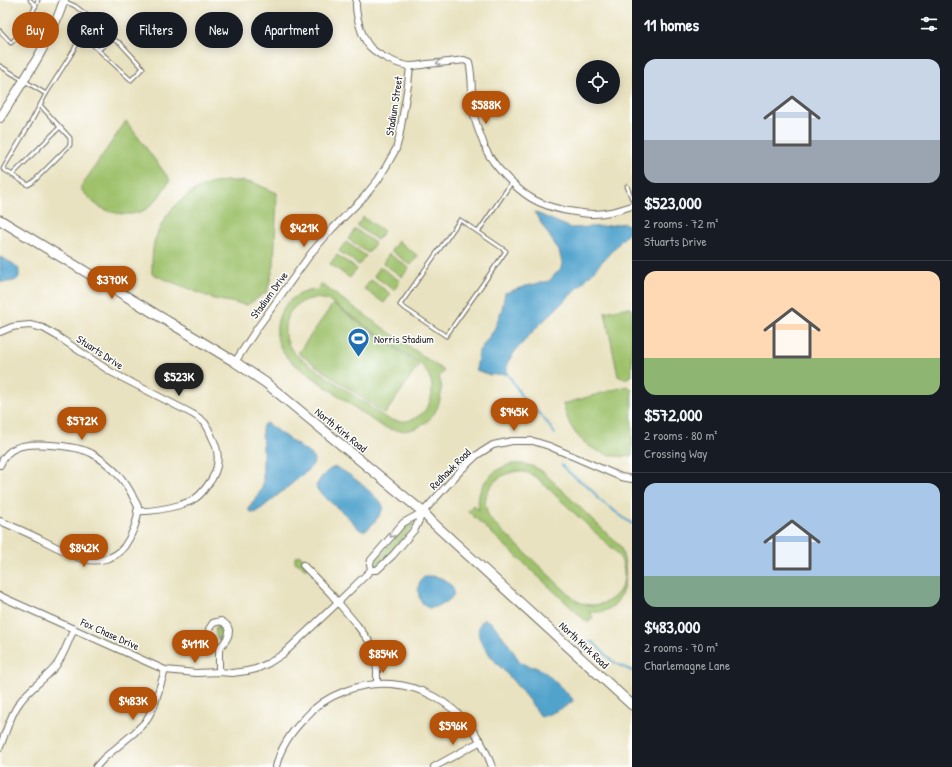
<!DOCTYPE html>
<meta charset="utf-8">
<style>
body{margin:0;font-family:"Patrick Hand",sans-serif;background:#242831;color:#f1f3f6;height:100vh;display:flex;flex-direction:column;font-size:15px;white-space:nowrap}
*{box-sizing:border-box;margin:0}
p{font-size:13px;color:#9ea1a6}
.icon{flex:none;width:22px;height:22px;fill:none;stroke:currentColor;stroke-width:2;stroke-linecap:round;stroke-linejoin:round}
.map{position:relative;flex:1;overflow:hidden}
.sheet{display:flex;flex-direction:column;background:#171b24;width:320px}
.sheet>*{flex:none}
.banner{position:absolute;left:12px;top:12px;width:380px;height:36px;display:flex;gap:8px}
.buttons{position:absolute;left:576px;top:60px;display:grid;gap:8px}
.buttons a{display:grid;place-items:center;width:44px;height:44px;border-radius:50%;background:#171b24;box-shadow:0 2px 10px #0003;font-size:20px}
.price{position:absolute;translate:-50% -34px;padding:0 9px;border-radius:14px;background:#b45309;color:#fff;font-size:13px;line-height:26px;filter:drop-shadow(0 1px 2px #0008)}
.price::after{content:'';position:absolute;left:50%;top:24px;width:12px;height:9px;margin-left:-6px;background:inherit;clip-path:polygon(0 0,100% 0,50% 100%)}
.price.active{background:#222;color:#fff}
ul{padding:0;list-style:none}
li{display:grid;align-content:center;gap:8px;height:212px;padding:0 12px}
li+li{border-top:1px solid #363941}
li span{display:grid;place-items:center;height:124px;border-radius:12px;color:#555}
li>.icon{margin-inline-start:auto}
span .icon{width:72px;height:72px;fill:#fffc;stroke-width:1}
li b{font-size:17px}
h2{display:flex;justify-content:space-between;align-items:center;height:48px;padding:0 12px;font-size:17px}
.tag{padding:0 14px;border-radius:18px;background:#171b24;box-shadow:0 2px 10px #0003;font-size:14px;line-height:36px}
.tag.active{background:#b45309;color:#fff}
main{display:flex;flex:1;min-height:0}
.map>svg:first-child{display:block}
</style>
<main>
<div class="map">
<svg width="632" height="767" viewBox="0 0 632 767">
<rect width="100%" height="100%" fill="#fff"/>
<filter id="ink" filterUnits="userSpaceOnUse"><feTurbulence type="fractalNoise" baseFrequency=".025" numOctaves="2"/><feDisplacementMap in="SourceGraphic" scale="8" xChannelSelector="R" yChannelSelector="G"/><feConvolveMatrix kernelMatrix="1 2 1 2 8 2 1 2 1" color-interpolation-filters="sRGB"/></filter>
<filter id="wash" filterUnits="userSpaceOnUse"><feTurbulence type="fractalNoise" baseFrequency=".012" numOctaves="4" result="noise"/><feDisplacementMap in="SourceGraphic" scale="16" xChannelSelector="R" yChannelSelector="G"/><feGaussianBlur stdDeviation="0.9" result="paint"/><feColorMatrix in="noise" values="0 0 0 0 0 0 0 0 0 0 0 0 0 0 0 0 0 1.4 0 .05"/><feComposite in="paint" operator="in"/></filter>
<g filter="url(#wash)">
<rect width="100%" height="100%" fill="#e9e2c0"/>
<g fill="#9ec16b" stroke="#64764b" fill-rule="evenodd">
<path d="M126,121L170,180C164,189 158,200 149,207C135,218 113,215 98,206C91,201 86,195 80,188Z"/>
<path d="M225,181H238L254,183L277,193L274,265L267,292L247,305L214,299L152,274C152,265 152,257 153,249C158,220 179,195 207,185C212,183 219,182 225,181Z"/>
<path d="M363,217L384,231L377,240L357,226Z"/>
<path d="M355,229L375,243L368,253L348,239Z"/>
<path d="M398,241L418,256L411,265L391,251Z"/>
<path d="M346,242L366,256L359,265L339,251Z"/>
<path d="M389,254L409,268L402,277L383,263Z"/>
<path d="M337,255L357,269L350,278L330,264Z"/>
<path d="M380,267L400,281L394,290L374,276Z"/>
<path d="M371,280L391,294L384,303L364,289Z"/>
<path d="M321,284L444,371L439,377C442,384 442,392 440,399C434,428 403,439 378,424L294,364C262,340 277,291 318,290ZM315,298L323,299L330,301L419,363C449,389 423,434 386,418L296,355C281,340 280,315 300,303C305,300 310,299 315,298Z"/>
<path d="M333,304L419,365L385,414L298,353Z"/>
<path d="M623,308H632V376L624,379L618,376L605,312Z"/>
<path d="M627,386L632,389V456C610,459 587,450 574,431C568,423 566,413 563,404Z"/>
<path d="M511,464C523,463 532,465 542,471L620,546C632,573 625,617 589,612L593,617L588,623L468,511L473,505L479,510C475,488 490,470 511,464ZM518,471L528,473L536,477L615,551C619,556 622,560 623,565C631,594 600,615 575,600L490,519C477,496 493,474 518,471Z"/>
<path d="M410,522L412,523L414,525L412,528L380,564L377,566L374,565V563L377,559Z"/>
<path d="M299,555C305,557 305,562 307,568H305L295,562V557Z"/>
<path d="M218,625L222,626C226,631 223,637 220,642L219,641C216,636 213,629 218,625Z"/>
</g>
<g fill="#51a3cc" stroke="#3e677c">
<path d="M534,212L571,228L607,226L624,223L632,227V229L578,288L538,326L517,349L507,363V374L490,375L476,370L479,351L494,330L502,309L505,293L526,286L549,281L563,266L559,251Z"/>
<path d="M0,257C5,260 13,262 17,267C19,268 19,270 19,272C21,283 8,282 0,282Z"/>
<path d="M266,423L310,454C318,462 312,465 306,472L257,512L253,513L249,511V507L260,492L263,485V451L262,431L263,425Z"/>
<path d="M336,467C354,476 369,490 383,505C383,512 379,516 375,521C372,525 367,532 360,530C357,528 354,523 352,521C341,510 328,501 317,490L316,486C320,478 327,469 336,467Z"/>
<path d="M430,576C435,576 440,577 445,580C454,585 458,596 447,601C443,604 435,608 430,608C418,607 414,583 424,577C426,576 428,576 430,576Z"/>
<path d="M484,619L492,623L498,630L509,645L520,662L529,666L535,667L545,672L572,698L573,701C567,707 550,714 541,717L537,711C529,701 521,690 513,681C502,668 487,655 480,639C477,633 478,624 484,619Z"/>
</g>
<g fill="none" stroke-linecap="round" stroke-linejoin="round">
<g stroke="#51a3cc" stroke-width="2">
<path d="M507,374C515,382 518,393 526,402C529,407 535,410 540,414C546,420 550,427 555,434"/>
<path d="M562,465C571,479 591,483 598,499L632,524"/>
<path d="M584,646L589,642H593L611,660L619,665L632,671"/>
</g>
</g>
</g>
<g filter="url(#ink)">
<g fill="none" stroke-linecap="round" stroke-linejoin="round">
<defs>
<g id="service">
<path d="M30,0L36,6"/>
<path d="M64,1L75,6L88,16L81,34L131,80L143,68L120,43L112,39L98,50"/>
<path d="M0,31L11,43L25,29L38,0"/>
<path d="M0,66L46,94"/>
<path d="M40,105L70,138V145L33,182L28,185L3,169L31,122L46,94L74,50L81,34"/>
<path d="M12,175L60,127"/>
<path d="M627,186L632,199"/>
<path d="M478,232L506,251L446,336L400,305L460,220L478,232L512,182"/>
</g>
<g id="minor">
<path d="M356,0C355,13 361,37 370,47C378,55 399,66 411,66C416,66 422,65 427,64C439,63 451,62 464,60L469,62C473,77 471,93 473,109C474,122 480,133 484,145"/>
<path d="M486,150C494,166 515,188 531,198C544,206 560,210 575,212C581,213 587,214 593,214C606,214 620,210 632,206"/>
<path d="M0,332L12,327L19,326L30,325L43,328L57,336L111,372L187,411C193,414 200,418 205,423C208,428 210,432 212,437C221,454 219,471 207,486C203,491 200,496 194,499C190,502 185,503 180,505C165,509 152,512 137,511"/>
<path d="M235,362L258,327L312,252L332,229L364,197L378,180L387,165L396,149L399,138L408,85L410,66"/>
<path d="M0,465C3,458 8,451 16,448C31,441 77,446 91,453C109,463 126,480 134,499C135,501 137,504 138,507C139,520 131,537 124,547C115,559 97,563 83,559C79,558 75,556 72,554C61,550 52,545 42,540C28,533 14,527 0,521"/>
<path d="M303,565L331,594L357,625L369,641L375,657L377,671V684"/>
<path d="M371,570L370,564L371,560L403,523L423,512"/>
<path d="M0,596L165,670L196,673L219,672L232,673L247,671L256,669L269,663L283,654L331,609L371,570H377L393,555L415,529L423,512L461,470L477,455L493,445L512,441H533L549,446L621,477L632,479"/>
<path d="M219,672V648C228,640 235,628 221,621L213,623L209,629C211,637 213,643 219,648"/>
<path d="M0,747C6,732 10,715 20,702C29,689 44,680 55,667C64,656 68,641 74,629"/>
<path d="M96,767L104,758L134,733L146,721L154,706L165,670"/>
<path d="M276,767C280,748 291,732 305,718C316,705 329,697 345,691C407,667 472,705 492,767"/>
<path d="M434,767L481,741"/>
</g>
<path id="tertiary" d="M0,118C24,80 50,43 64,0"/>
<path id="secondary" d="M0,220L235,362L266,383L423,512L432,522L632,705"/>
</defs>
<use href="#service" stroke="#6e6b5f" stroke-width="5"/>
<use href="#minor" stroke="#6e6b5f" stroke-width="8"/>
<use href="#tertiary" stroke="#6e6b5f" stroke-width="10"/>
<use href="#secondary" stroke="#6e6b5f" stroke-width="11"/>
<use href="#service" stroke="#fff" stroke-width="3"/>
<use href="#minor" stroke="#fff" stroke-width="6"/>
<use href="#tertiary" stroke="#fff" stroke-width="8"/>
<use href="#secondary" stroke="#fff" stroke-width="9"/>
</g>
<defs><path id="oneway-chevron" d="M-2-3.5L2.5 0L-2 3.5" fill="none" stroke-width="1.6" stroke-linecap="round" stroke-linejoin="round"/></defs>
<g stroke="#a0a0a0">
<use href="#oneway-chevron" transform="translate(439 63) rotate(174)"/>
<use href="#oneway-chevron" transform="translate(392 535) rotate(131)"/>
</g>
</g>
<defs>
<symbol id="stadium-pin" viewBox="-11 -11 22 30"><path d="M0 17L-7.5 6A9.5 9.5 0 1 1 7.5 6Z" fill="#1f6fb2" stroke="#fff"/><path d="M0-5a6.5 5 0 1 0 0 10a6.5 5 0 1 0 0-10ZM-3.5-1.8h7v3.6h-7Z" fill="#fff"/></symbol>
</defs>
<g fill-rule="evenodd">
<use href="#stadium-pin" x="346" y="326" width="25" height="34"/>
</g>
<g text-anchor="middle" stroke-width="3" stroke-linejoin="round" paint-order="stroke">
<g font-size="11" fill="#2b2b2b" stroke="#fff">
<text transform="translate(394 106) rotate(-81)" y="4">Stadium Street</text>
<text transform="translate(269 295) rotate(-54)" y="4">Stadium Drive</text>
<text transform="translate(100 352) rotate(33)" y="4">Stuarts Drive</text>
<text transform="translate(341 430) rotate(39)" y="4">North Kirk Road</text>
<text transform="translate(450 469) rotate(-45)" y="4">Redhawk Road</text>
<text transform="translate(110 634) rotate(24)" y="4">Fox Chase Drive</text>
<text transform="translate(584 645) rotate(43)" y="4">North Kirk Road</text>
</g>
<g font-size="11" fill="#2b2b2b" stroke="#fff" text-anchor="start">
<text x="374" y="343">Norris Stadium</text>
</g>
</g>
</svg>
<div class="buttons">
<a><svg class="icon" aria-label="locate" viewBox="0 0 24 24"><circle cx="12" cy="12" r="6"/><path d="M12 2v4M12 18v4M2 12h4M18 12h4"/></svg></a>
</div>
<b class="price" style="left:486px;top:125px">$588K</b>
<b class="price" style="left:304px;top:248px">$421K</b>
<b class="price" style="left:112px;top:300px">$370K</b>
<b class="price active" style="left:179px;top:397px">$523K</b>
<b class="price" style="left:514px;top:432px">$945K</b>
<b class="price" style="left:82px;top:441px">$572K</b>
<b class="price" style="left:84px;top:568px">$842K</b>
<b class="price" style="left:195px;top:664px">$411K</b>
<b class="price" style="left:383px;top:674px">$854K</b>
<b class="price" style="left:133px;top:721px">$483K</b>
<b class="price" style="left:453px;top:746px">$596K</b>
<div class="banner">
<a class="tag active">Buy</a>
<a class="tag">Rent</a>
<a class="tag">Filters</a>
<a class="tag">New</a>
<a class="tag">Apartment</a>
</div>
</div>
<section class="sheet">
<h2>11 homes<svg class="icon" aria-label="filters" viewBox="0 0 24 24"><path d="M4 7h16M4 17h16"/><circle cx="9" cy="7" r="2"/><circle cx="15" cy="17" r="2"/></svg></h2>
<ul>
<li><span style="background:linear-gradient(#c9d6e8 65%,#9aa5b1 0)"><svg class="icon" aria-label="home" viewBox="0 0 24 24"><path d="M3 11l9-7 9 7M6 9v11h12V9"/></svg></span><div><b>$523,000</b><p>2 rooms · 72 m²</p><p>Stuarts Drive</p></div></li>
<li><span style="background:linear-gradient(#ffd9b3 70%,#8fb573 0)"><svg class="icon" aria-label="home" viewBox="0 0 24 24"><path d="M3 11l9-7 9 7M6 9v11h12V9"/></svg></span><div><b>$572,000</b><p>2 rooms · 80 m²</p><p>Crossing Way</p></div></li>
<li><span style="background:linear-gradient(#a9c7e8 75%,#7fa58c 0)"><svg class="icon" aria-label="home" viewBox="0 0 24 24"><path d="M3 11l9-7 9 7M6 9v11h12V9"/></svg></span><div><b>$483,000</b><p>2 rooms · 70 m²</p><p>Charlemagne Lane</p></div></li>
</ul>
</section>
</main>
